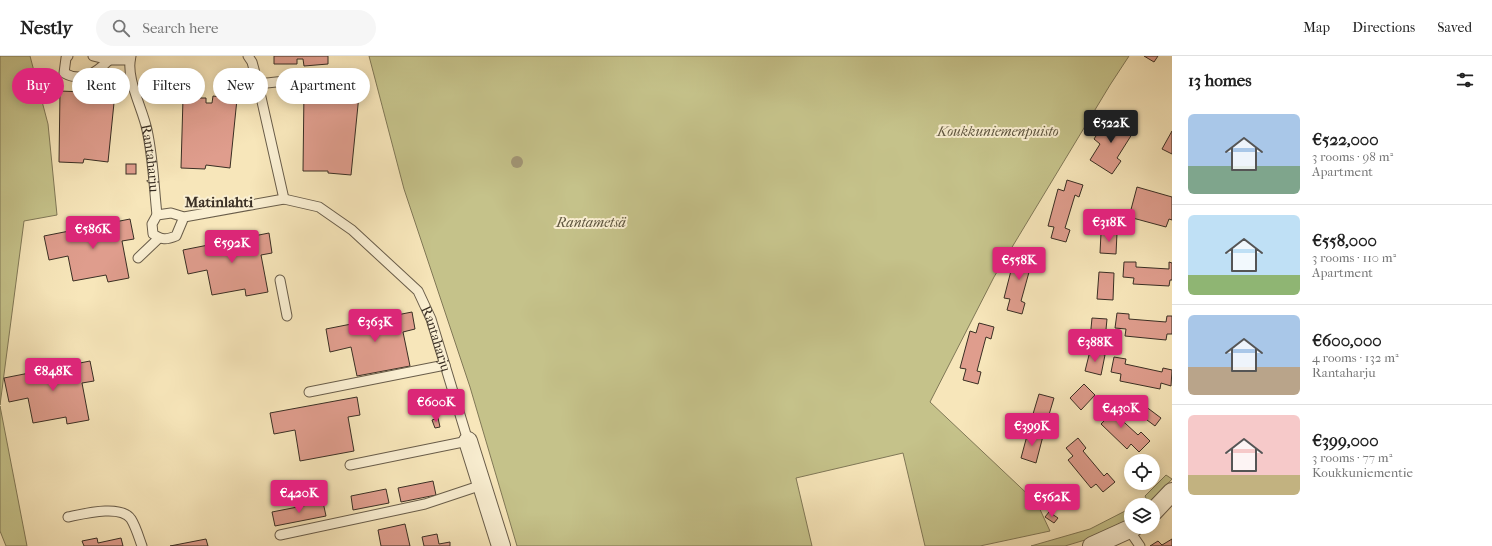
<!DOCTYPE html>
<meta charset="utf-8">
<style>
body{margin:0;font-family:"IM FELL French Canon",serif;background:#f6f6f6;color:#222;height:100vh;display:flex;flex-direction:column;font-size:15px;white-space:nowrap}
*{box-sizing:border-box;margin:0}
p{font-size:13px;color:#767676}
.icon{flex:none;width:22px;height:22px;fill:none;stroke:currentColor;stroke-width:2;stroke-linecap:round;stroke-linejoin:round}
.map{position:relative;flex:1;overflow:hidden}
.side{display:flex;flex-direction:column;background:#fff;width:320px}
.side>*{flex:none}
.guide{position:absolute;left:12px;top:12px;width:380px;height:36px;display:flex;gap:8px}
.fabs{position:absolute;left:1124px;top:398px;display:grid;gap:8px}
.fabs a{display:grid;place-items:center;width:36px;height:36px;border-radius:50%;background:#fff;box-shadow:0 2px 10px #0003;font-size:20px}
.price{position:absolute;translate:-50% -34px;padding:0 9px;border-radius:4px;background:#db2777;color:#fff;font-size:13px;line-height:26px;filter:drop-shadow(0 1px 2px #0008)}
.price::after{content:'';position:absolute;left:50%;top:24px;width:12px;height:9px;margin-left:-6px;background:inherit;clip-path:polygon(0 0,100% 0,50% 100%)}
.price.active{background:#222;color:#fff}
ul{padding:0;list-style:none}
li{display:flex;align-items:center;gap:12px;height:100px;padding:0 16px}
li+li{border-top:1px solid #e0e0e0}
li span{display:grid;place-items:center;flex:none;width:112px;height:80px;border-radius:6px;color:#555}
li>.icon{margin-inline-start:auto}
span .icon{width:48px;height:48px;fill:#fffc;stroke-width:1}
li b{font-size:17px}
h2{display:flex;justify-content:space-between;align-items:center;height:48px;padding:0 16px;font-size:17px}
.chip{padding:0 14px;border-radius:18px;background:#fff;box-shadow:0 2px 10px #0003;font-size:14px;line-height:36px}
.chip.active{background:#db2777;color:#fff}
header{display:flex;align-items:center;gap:24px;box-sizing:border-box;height:56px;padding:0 20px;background:#fff;border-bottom:1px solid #e0e0e0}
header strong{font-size:19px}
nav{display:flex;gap:22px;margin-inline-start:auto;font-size:14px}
.search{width:280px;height:36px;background:#f6f6f6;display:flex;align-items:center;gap:10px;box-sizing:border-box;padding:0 14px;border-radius:22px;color:#767676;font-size:15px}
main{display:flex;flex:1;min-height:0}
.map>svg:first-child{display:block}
</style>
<header>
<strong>Nestly</strong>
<div class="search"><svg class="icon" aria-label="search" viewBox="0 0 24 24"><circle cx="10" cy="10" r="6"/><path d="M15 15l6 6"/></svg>Search here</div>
<nav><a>Map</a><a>Directions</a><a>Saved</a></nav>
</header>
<main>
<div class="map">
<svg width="1172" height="490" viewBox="0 0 1172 490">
<rect width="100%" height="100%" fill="#f7e6ba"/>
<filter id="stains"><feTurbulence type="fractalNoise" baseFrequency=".005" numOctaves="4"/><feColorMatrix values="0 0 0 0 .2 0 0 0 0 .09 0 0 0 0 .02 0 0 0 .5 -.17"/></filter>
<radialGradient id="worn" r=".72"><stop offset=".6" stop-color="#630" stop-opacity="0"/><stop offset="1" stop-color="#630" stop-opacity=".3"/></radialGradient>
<g fill="#c5c28a" stroke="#807857">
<path d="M0,0H30L48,68L57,159L24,165L0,349Z"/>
<path d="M369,0H1129L1110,29L994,221L930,346L1037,447L1050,475L980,490H925L903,397L796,422L812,490H517L470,331L404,133Z"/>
<path d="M0,350L27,490H6L0,475Z"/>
<path d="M1166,419L1172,423L1151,446H1148L1145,440Z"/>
<path d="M1131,452V462L1095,481L1065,490H1031L1090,473Z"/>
</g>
<g fill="#df9d8d" stroke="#3a2f24">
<path d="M274,0H328V8L304,10L303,3H297V8H274Z"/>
<path d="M1144,0H1158L1154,6Z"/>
<path d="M334,13H344V22L335,23Z"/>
<path d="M91,34L115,37L108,106L84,103L83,107L59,106L60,35L84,36V41H90Z"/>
<path d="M304,34H328V41L335,42L336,37L359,39L351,119L328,117V115H303Z"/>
<path d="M213,40L237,43L230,112L206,109L205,113L181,112L183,42H206V47H212Z"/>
<path d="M1109,60L1134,75L1117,102L1121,105L1112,118L1090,104L1100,88L1094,83Z"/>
<path d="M1172,75V98L1162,93Z"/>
<rect x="126" y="108" width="10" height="10"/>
<path d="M1067,124L1083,129L1079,141L1075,139L1065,172L1070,174L1066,186L1051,182L1054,171L1048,170L1058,133L1064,135Z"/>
<path d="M1137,131L1172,141V164L1169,163L1166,171L1129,161Z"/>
<path d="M130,163L134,183L122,185L129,222L108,226L106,219L73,225L68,200L49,204L44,180Z"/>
<path d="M269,177L272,197L261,199L268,236L246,240L245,233L212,239L207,214L188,218L183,194Z"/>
<path d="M1101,177H1117L1116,198L1100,197Z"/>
<path d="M1024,195L1039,199L1036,210L1031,209L1021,245L1025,247L1022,258L1007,254L1010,243L1004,242L1014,203L1021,205Z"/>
<path d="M1124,206H1136V211L1169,213V206L1172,207V224H1170L1169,230L1133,228L1134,222L1123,221Z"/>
<path d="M1099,216L1114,217L1113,244L1097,243Z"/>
<path d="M412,256L415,273L403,276L410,310L357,320L351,291L330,296L326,273Z"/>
<path d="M1117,257L1129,258V263L1166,266L1167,260H1172V278H1167L1166,284L1125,280L1126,273L1115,272Z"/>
<path d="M1092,262L1107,263L1105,284L1090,283Z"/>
<path d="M979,267L994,271L991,283L986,281L977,315L981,316L978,328L963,324L966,313L960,312L970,275L976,277Z"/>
<path d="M1090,295L1105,299L1101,319L1085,315Z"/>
<path d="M1114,301L1126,303L1125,308L1162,316L1163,312L1172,314L1171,330L1161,327L1160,333L1120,325L1121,318L1111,316Z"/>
<path d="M90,305L94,325L82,327L89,364L67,368L66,361L33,367L28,342L9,346L4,322Z"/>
<path d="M1084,328L1095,339L1081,354L1070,342Z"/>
<path d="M1039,338L1054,342L1048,362L1033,358Z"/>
<path d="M357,341L360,359L348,361L354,395L300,405L295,374L274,378L270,357Z"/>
<path d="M1108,345L1117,354L1114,357L1138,379L1141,376L1150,385L1139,396L1131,388L1127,393L1101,368L1105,364L1097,356Z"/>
<path d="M1145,350L1161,362L1155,370L1139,358Z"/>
<path d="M438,362L440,371L435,372L432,364Z"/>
<path d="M1028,376L1043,380L1036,407L1021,402Z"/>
<path d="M1078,382L1086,392L1083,395L1104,420L1107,417L1115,426L1103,436L1096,428L1091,432L1068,404L1073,400L1066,392Z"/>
<path d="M433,425L436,439L401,446L398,432Z"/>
<path d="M386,433L389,447L353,454L351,440Z"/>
<path d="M323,446L326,460L275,470L272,456Z"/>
<path d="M1049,456L1058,462L1054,467L1045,461Z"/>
<path d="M405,468L410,490H381L378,474Z"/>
<path d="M437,478L439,488L450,486V490H424L422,481Z"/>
<path d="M97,482L98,487L121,482L123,490H84L82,485Z"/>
<path d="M206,483L208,490H170Z"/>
<path d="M1172,483V490H1150L1158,485L1162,489Z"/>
</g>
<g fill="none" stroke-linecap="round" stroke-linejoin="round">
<defs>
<g id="service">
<path d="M68,0L66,2L64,17C82,27 96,17 109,4"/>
<path d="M93,0L109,4H130"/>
<path id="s1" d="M131,0C125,22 143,53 147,74C153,101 154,131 157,159"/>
<path d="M248,0L252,6L258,28L284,143"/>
<path d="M258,28L303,23L327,25"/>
<path id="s2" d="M184,161L176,180C166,184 162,184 153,178L152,168L157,159L171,157L184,161L284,143L319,151L352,174L418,235L431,263L468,385L350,409"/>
<path d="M138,202L159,182"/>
<path d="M280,224L287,260"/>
<path d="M309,336L445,309"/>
<path d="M68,461C83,458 121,448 131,463C136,471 139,482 142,490"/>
<path d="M1129,474L1140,490"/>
<path d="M280,479L425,448L482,429"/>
</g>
<g id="minor">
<path d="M468,385L501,490"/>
<path d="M1153,456L1172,436"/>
<path d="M1092,490L1134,471"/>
</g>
</defs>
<use href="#service" stroke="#695d4a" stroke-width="11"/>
<use href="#minor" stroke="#695d4a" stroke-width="20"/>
<use href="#service" stroke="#faefd2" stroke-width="9"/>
<use href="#minor" stroke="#faefd2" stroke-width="18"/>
</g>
<circle fill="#a29676" cx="517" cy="106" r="6"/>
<g text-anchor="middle" stroke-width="4" stroke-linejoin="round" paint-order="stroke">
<g font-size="14" font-style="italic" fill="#5d543e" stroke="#faefd2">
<text x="998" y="80">Koukkuniemenpuisto</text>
<text x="591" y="171">Rantametsä</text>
</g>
<g font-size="14" fill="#3a2f24" stroke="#faefd2">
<text dy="5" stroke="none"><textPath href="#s1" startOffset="105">Rantaharju</textPath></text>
<text dy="5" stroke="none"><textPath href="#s2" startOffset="412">Rantaharju</textPath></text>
</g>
<g font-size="15" font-weight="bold" fill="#3a2f24" stroke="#faefd2">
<text x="219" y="151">Matinlahti</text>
</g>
</g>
<rect width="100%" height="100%" filter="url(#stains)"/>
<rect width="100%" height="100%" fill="url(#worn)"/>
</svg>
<div class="fabs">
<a><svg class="icon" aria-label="locate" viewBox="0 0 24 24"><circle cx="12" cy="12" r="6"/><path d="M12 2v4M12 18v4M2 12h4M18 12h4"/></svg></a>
<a><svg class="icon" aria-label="layers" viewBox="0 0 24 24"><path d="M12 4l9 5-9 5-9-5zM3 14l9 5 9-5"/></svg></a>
</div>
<b class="price active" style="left:1111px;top:88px">€522K</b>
<b class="price" style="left:1109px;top:187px">€318K</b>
<b class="price" style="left:93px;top:194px">€586K</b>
<b class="price" style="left:232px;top:208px">€592K</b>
<b class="price" style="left:1019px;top:225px">€558K</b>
<b class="price" style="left:375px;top:287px">€363K</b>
<b class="price" style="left:1095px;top:307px">€388K</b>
<b class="price" style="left:53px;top:336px">€848K</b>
<b class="price" style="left:436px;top:367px">€600K</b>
<b class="price" style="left:1121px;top:373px">€430K</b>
<b class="price" style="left:1032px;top:391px">€399K</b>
<b class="price" style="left:299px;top:458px">€420K</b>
<b class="price" style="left:1052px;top:462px">€562K</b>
<div class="guide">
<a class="chip active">Buy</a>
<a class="chip">Rent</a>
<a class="chip">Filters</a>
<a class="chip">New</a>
<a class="chip">Apartment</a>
</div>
</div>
<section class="side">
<h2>13 homes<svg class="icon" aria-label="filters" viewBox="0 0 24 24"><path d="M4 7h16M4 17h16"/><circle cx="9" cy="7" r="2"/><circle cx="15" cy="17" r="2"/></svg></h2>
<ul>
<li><span style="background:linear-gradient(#a9c7e8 65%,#7fa58c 0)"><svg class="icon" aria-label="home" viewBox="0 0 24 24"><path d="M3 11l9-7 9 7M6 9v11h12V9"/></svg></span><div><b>€522,000</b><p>3 rooms · 98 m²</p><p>Apartment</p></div></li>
<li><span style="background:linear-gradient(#bfe0f5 75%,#8fb573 0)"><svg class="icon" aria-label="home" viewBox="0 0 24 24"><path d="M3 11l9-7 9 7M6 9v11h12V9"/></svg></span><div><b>€558,000</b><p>3 rooms · 110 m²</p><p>Apartment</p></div></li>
<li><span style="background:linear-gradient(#a9c7e8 65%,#b9a48a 0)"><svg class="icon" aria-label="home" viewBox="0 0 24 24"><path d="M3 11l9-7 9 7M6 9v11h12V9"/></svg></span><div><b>€600,000</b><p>4 rooms · 132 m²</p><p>Rantaharju</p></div></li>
<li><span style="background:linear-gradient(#f6c9c9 75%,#c2b280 0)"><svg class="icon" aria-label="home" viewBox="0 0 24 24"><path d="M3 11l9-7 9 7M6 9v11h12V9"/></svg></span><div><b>€399,000</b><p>3 rooms · 77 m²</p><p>Koukkuniementie</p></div></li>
</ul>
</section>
</main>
